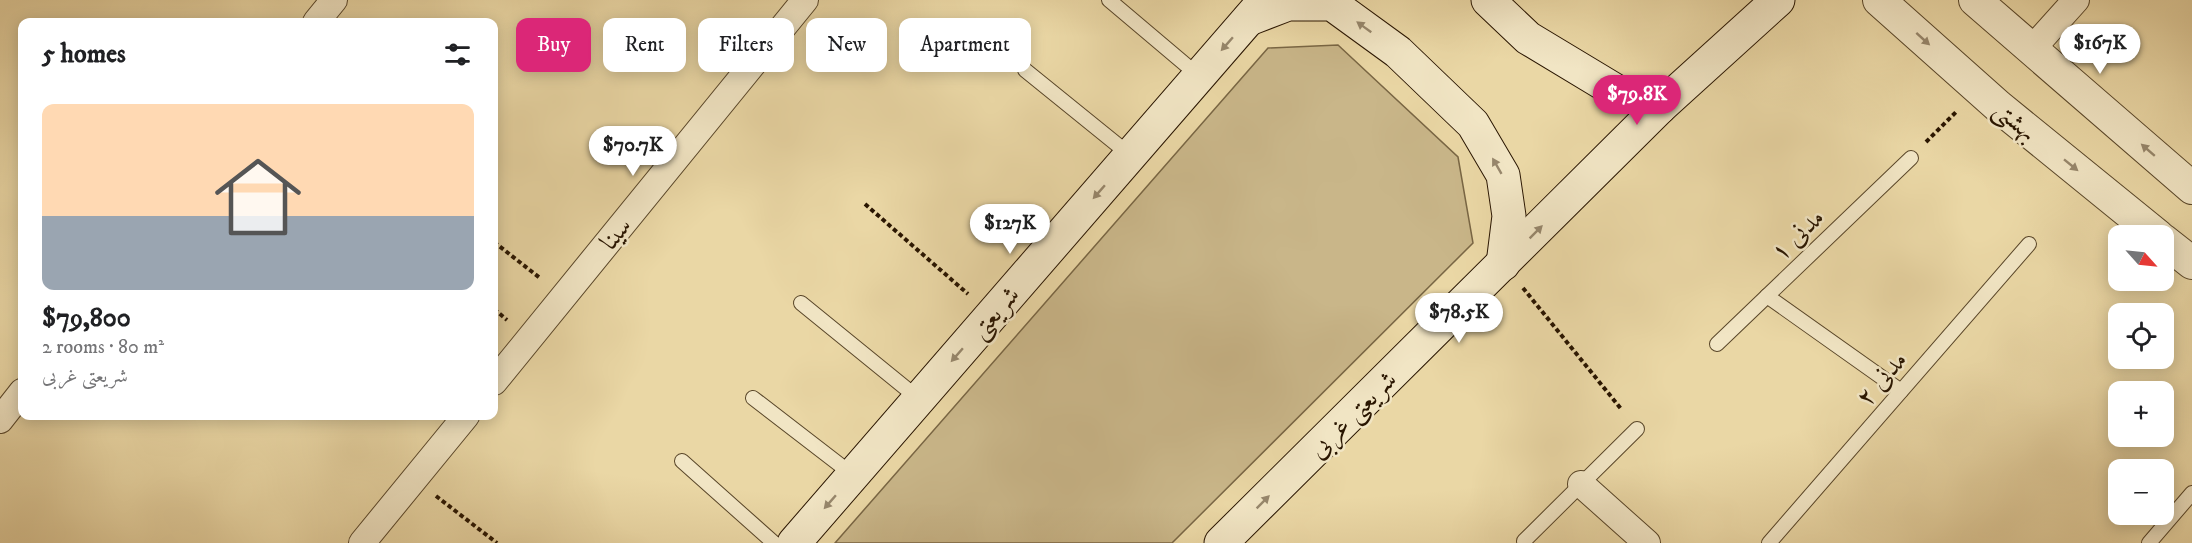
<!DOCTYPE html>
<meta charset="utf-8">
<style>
body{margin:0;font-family:"IM FELL DW Pica",Amiri,serif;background:#f2f2f2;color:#202124;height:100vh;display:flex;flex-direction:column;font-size:22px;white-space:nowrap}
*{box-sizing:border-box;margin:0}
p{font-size:20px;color:#757577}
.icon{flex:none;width:33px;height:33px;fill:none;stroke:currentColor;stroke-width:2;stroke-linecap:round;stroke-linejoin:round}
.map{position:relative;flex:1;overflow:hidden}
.panel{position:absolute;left:18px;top:18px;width:480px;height:402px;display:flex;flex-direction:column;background:#fff;border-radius:12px;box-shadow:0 3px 15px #0003}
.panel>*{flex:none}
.top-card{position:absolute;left:516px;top:18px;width:570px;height:54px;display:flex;gap:12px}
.needle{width:39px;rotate:117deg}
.fabs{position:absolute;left:2108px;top:225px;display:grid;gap:12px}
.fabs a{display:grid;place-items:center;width:66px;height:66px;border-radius:12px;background:#fff;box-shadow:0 3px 15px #0003;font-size:30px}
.price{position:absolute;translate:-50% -51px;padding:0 14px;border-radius:21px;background:#fff;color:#222;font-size:20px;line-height:39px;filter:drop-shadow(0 2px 3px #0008)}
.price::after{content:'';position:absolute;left:50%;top:36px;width:18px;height:14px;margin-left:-9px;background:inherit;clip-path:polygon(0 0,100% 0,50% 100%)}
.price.selected{background:#db2777;color:#fff}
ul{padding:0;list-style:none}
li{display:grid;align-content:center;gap:12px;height:318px;padding:0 24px}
li span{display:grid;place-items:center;height:186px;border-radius:12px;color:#555}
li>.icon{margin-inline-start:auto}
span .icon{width:108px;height:108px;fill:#fffc;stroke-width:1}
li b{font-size:26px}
h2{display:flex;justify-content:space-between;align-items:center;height:72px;padding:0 24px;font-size:26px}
.chip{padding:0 21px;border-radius:12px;background:#fff;box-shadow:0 3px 15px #0003;font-size:21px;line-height:54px}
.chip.selected{background:#db2777;color:#fff}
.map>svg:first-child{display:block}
</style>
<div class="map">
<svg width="2192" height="543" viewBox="0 0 2192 543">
<rect width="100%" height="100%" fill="#ead7a5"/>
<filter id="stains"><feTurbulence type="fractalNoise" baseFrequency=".00333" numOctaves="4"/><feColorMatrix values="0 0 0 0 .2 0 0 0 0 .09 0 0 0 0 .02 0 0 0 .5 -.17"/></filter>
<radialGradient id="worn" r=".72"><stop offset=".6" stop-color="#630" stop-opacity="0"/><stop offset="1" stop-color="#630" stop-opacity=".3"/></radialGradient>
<path fill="#c9b689" stroke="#796644" stroke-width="1.5" d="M1338,45L1458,157L1473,243L1172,543H835L1268,48Z"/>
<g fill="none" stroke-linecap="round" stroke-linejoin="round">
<defs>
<g id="service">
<path d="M1109,0L1199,76"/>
<path d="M1025,70L1130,155"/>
<path d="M1767,296L1901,391"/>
<path d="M801,303L919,399"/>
<path d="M1717,344L1911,158"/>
<path d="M753,398L853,475"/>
<path d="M682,461L774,543"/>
<path d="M1524,541L1637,429"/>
<path d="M1769,543L2029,244"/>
<path d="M2149,543L2192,493"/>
</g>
<g id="minor">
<path d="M316,22L334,0"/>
<path d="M2032,49L2076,0"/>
<path d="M494,382L805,0"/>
<path d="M0,420L22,392"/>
<path d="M1581,484L1647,543"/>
<path d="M362,543L466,416"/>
</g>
<g id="tertiary">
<path d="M1879,0L1998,106L2158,236"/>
<path d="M1975,0L2192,188"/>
<path d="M2163,240L2192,263"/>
</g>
<g id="secondary">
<path d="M1488,0L1528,38L1616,91L1660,107L1778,0"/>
<path d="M1249,19L1288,4H1332L1398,52L1473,124L1503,175L1509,216L1503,264"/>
<path d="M794,543L1265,0"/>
<path d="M1221,543L1660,107"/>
</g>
</defs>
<use href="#service" stroke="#594629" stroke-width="16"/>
<use href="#minor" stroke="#594629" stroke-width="28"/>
<use href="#tertiary" stroke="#594629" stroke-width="34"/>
<use href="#secondary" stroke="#291500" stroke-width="35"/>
<g stroke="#291500" stroke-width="4" stroke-dasharray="4.5 3" stroke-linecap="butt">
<path d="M1926,142L1957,111"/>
<path d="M865,204L968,294"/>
<path d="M494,242L540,278"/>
<path d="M1523,288L1622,410"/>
<path d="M494,309L507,320"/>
<path d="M436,496L497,543"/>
</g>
<use href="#service" stroke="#f1e5c4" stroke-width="14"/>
<use href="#minor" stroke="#f1e5c4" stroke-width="26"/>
<use href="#tertiary" stroke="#f1e5c4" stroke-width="32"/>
<use href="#secondary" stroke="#f1e5c4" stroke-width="33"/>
</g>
<defs><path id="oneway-solid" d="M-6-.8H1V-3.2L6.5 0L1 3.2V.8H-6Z" transform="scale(1.5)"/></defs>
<g fill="#97876c">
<use href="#oneway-solid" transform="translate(1364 27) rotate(-144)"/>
<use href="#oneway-solid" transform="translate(1923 39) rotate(42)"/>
<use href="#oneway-solid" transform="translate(1227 44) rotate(131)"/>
<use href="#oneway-solid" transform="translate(2148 150) rotate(-139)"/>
<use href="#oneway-solid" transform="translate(2071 165) rotate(39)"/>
<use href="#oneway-solid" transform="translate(1497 166) rotate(-120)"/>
<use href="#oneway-solid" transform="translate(1099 192) rotate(131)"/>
<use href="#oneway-solid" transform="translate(1536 232) rotate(-45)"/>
<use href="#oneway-solid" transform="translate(957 355) rotate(131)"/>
<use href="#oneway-solid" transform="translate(830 502) rotate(131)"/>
<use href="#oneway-solid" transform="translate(1263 502) rotate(-45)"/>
</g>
<g text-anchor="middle" stroke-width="5" stroke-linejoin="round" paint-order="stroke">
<g font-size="26" fill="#291500" stroke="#f1e5c4">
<text transform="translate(2016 120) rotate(40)" y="9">بهشتی</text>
<text transform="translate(615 233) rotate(-51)" y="9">سینا</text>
<text transform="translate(1797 234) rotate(-44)" y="9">مدنی ۱</text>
<text transform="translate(994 312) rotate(-49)" y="9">شریعتی</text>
<text transform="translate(1881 378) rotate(-49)" y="9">مدنی ۲</text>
<text transform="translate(1352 414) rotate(-45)" y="9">شریعتی غربی</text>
</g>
</g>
<rect width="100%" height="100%" filter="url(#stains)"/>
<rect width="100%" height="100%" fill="url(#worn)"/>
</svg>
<div class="fabs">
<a><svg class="needle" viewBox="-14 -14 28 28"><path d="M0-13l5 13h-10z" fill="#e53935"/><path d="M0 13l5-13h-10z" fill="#757577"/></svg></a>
<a><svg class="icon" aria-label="locate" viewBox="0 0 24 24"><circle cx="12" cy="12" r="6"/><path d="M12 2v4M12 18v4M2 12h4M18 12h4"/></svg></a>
<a>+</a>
<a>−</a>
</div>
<b class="price" style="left:2100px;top:75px">$167K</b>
<b class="price selected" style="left:1637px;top:126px">$79.8K</b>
<b class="price" style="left:633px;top:177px">$70.7K</b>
<b class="price" style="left:1010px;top:255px">$127K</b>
<b class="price" style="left:1459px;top:344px">$78.5K</b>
<div class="top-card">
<a class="chip selected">Buy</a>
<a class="chip">Rent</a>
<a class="chip">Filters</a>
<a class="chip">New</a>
<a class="chip">Apartment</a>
</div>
<section class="panel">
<h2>5 homes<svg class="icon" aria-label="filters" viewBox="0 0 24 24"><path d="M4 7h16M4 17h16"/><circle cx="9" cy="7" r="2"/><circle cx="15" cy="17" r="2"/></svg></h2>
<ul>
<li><span style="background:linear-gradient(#ffd9b3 60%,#9aa5b1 0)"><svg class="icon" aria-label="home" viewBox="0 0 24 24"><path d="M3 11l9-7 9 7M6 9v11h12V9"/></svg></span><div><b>$79,800</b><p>2 rooms · 80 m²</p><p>شریعتی غربی</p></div></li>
</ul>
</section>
</div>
